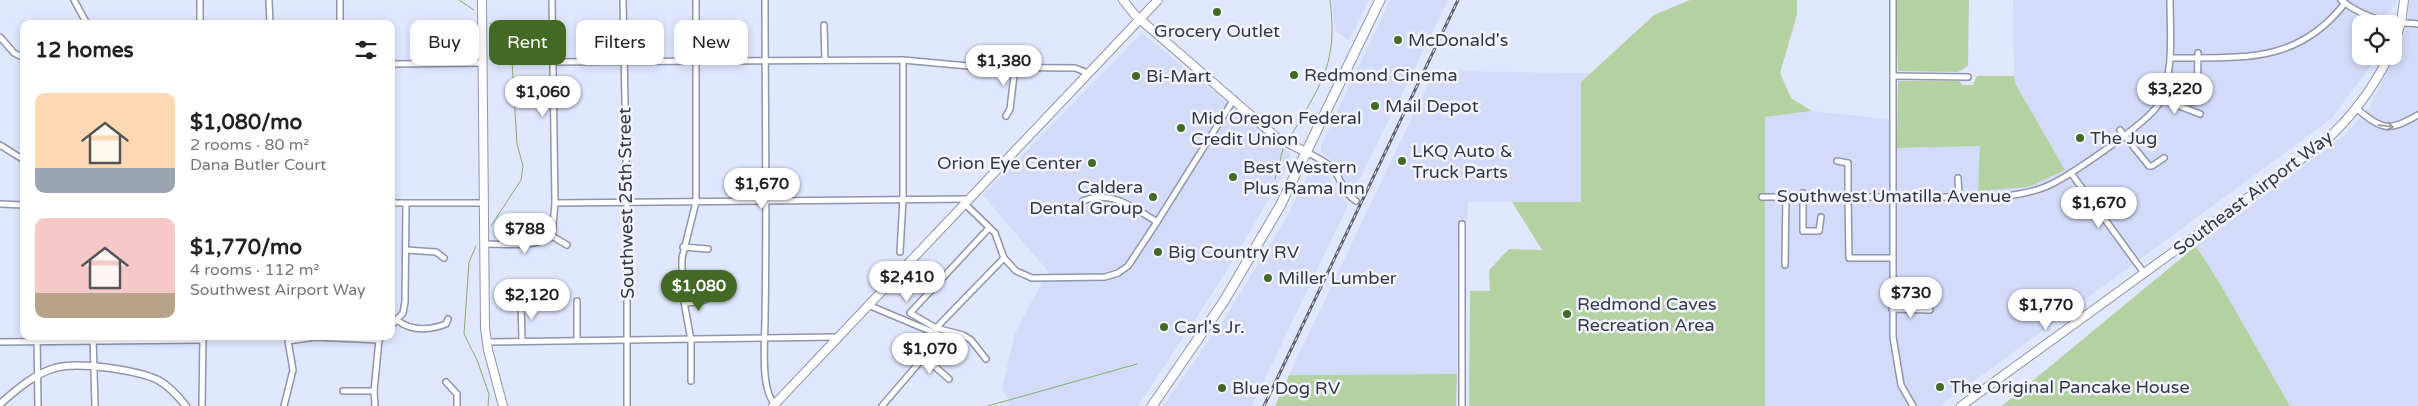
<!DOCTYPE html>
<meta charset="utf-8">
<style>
body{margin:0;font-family:"Varela Round",sans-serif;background:#f2f2f2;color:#222;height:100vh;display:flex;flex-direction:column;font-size:19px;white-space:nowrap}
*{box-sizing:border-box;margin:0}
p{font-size:16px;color:#767676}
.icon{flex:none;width:28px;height:28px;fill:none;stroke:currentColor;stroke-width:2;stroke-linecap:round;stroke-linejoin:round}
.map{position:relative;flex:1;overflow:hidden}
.panel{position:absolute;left:20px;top:20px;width:375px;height:320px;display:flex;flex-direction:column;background:#fff;border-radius:10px;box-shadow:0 2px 8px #0003}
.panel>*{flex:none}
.guide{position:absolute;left:410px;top:20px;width:475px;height:45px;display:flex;gap:10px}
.controls{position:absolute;left:2352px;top:15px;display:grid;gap:10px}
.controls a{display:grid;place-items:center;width:50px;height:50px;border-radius:10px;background:#fff;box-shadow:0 2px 8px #0003;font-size:25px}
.price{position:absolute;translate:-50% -42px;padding:0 11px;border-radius:18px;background:#fff;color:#222;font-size:16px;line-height:32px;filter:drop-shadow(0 1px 2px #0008)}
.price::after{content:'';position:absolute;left:50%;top:30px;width:15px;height:11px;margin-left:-8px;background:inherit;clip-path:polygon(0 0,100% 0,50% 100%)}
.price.current{background:#436a24;color:#fff}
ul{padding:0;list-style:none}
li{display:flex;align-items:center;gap:15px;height:125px;padding:0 15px}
li span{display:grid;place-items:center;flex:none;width:140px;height:100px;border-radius:10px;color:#555}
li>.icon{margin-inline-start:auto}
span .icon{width:60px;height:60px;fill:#fffc;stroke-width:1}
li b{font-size:21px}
h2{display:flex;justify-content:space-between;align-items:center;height:60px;padding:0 15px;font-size:21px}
.tag{padding:0 18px;border-radius:10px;background:#fff;box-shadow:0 2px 8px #0003;font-size:18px;line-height:45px}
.tag.current{background:#436a24;color:#fff}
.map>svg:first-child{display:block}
</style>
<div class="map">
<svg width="2418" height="406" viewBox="0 0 2418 406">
<rect width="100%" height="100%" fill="#e1e7ff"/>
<g fill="#d3dbf9">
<path d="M1332,0H1369L1349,40L1335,31Z"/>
<path d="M1390,0H1448L1353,193L1334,163L1321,152V146Z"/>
<path d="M2013,0H2396L2395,6L2387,13L2385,24H2361V56H2377L2376,59L2331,119L1940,406H1765V117L1812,111L1897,120V148L1980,146L2065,170L2016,85L2014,76Z"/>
<path d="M2409,0H2418V406H2290L2222,287L2196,246L2343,137L2370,107L2407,28Z"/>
<path d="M1142,33L1290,154L1288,167L1221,280L1138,406H1006L1010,403L1002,389L1015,333L1048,271L983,195Z"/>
<path d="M1434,71L1591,73L1581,82L1583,202H1468L1467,222L1458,223L1457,374L1289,375Z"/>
<path d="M1314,168L1325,170L1337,191L1348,205L1252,406H1163L1226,316L1285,220L1310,171Z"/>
</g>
<g fill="#b4d1a1">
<path d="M1690,0H1797V15L1780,73L1791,98L1812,111L1765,117V406H1469L1470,291H1490L1489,270L1509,249L1542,250L1512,202H1581V82L1654,15Z"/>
<path d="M1896,0H1969L1968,66L1958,72L1898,71Z"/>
<path d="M1977,76H2014L2016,85L2065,170L2028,187L1978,191L1980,146L1897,148L1898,81H1959L1962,85H1973Z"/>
<path d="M2196,246L2222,287L2290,406H2002Z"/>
<path d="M1457,374L1456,406H1275L1289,375Z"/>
</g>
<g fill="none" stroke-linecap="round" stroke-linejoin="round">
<g stroke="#84ae68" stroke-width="1">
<path d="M459,0L474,10"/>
<path d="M490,23L506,48L512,61L517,144L523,166L521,180L491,226"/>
<path d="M1292,134C1322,82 1338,63 1330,0"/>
<path d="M1275,179L1283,149"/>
<path d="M476,246L469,262L464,334L477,360L489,394L488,406"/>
<path d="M988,406L1137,364"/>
</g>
<defs>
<g id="minor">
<path d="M74,0L87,24"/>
<path d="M200,0V24"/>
<path d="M269,0L270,24"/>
<path d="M340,0V24"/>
<path d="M552,0L555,203L552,236"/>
<path d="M623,0L627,202V406"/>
<path d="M765,0C765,106 767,213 765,319C765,340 760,390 775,404"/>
<path d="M1893,0V337L1901,385L1913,406"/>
<path d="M2341,0C2357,13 2381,23 2402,23C2408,23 2412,23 2418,24"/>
<path d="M824,25L825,60"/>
<path d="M0,37L14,53L24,58"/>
<path d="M2170,58C2241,57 2297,65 2345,3"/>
<path d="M552,62L903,60L979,67L1075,68L1088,73"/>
<path d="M391,64L483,63"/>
<path d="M1893,76L1968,77"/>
<path d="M2160,88L2192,102L2197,101L2198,53"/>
<path d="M2156,97L2200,114"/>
<path d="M2357,109C2383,130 2388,132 2418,115"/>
<path d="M1006,116L1010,109L1015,67"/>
<path d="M2120,130L2149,166H2152L2164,158"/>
<path d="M0,145L24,160"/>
<path d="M1308,153C1316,157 1325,161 1332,168C1342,179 1342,192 1356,201"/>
<path d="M1837,161L1848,163V193"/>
<path d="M2071,173L2144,273"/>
<path d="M1958,178L1959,197"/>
<path d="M1803,193V231H1819L1821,217"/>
<path d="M1762,197H2000C2016,195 2030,193 2045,187C2066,179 2147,123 2158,105C2175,73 2170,34 2170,0"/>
<path d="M1848,197L1849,258H1892"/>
<path d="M1083,201C1109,189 1135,208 1157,222"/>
<path d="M391,203H484"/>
<path d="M555,203L969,199"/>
<path d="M0,204L24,205"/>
<path d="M965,204L995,233L1004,258L1016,271L1032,278L1105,277L1118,273L1128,266L1157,222L1234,99"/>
<path d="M1462,224V406"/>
<path d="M485,244C508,244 532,248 552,236L567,245"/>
<path d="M683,247L708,249"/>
<path d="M406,250L436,252L444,258"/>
<path d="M900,252L903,199V60"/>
<path d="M1785,265L1786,193"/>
<path d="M577,301V340"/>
<path d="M521,302L522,340"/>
<path d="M685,303L699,302L707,299"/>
<path d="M868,305L942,336L882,406"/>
<path d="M1892,309L1930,310"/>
<path d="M1907,309L1908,289"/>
<path d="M398,321C412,331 430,330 446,324L448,319"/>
<path d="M391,326L403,313L405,302L406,204"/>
<path d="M936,328L1004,258"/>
<path d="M37,336L38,406"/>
<path d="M93,336L95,406"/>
<path d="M0,342L203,340"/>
<path d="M487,342L837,337"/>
<path d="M924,357L949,379"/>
<path d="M986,359L971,340L963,335L936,328L910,313L989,228"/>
<path d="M691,381V340L682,291V258L696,202V0"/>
<path d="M446,382L457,394V406"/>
<path d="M343,391H374"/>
<path d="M202,406L203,337"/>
<path d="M284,406L293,370L288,341L315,337L379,340"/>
<path d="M375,406L374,391L379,340L382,336"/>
</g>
<path id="tertiary" d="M0,404C16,390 34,374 55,368C77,361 137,370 158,380C169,386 178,396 186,406"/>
<g id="secondary">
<path d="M482,0L485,328L488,350L503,406"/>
<path d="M1123,0L1135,15L1276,137L1308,153"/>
<path d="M2394,44L2401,23L2404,0"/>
<path d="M773,406L1158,0"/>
<path d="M1961,406L2322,144C2351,118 2372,91 2389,56"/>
</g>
<path id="trunk" d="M1152,406L1224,301L1280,206L1380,0"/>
</defs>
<use href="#minor" stroke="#8f95ab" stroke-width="8"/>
<use href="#tertiary" stroke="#8f95ab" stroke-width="9"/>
<use href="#secondary" stroke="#8f95ab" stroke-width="10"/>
<use href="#trunk" stroke="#8f95ab" stroke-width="11"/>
<use href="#minor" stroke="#fff" stroke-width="5"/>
<use href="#tertiary" stroke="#fff" stroke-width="6"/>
<use href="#secondary" stroke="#fff" stroke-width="8"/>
<use href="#trunk" stroke="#fff" stroke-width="9"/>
<defs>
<path id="rail" d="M1264,406L1458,0"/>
</defs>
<use href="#rail" stroke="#5f616f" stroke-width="3"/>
<use href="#rail" stroke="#f2f5ff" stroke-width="1" stroke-dasharray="4" stroke-linecap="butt"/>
</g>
<defs><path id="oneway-shaft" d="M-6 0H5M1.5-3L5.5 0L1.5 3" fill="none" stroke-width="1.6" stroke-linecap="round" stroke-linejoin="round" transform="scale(1.25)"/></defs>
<use stroke="#9a9ca0" href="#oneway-shaft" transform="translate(2386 126) rotate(8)"/>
<g fill="#436a24" stroke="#f2f5ff" stroke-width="2">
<circle cx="1217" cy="12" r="5"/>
<circle cx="1398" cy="40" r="5"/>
<circle cx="1294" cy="75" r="5"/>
<circle cx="1136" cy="76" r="5"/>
<circle cx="1375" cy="106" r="5"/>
<circle cx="1181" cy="128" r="5"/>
<circle cx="2080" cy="138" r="5"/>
<circle cx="1402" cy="161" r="5"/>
<circle cx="1092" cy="163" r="5"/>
<circle cx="1233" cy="177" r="5"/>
<circle cx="1153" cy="197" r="5"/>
<circle cx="1158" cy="252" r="5"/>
<circle cx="1268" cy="278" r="5"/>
<circle cx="1567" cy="314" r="5"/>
<circle cx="1164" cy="327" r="5"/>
<circle cx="1940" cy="387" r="5"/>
<circle cx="1222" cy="388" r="5"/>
</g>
<g text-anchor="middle" stroke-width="5" stroke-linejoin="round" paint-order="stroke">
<g font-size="18" fill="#363842" stroke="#f2f5ff" text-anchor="start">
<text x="1217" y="37" text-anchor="middle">Grocery Outlet</text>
<text x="1408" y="46">McDonald's</text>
<text x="1304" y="81">Redmond Cinema</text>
<text x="1146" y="82">Bi-Mart</text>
<text x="1385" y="112">Mail Depot</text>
<text x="1191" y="124">Mid Oregon Federal<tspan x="1191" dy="21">Credit Union</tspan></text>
<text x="2090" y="144">The Jug</text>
<text x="1412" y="157">LKQ Auto &amp;<tspan x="1412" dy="21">Truck Parts</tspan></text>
<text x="1082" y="169" text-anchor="end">Orion Eye Center</text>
<text x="1243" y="173">Best Western<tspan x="1243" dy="21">Plus Rama Inn</tspan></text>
<text x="1143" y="193" text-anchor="end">Caldera<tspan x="1143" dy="21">Dental Group</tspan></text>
<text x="1168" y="258">Big Country RV</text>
<text x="1278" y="284">Miller Lumber</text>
<text x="1577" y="310">Redmond Caves<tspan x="1577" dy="21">Recreation Area</tspan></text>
<text x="1174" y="333">Carl's Jr.</text>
<text x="1950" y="393">The Original Pancake House</text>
<text x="1232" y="394">Blue Dog RV</text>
</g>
<g font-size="18" fill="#363842" stroke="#f2f5ff">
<text transform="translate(2253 193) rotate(-37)" y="6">Southeast Airport Way</text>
<text x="1894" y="202">Southwest Umatilla Avenue</text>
<text transform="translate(626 203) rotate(-91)" y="6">Southwest 25th Street</text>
</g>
</g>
</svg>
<div class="controls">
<a><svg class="icon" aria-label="locate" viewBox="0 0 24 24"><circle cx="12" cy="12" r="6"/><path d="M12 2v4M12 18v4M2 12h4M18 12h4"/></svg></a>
</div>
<b class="price" style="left:1004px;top:87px">$1,380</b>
<b class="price" style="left:2175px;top:115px">$3,220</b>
<b class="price" style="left:543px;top:118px">$1,060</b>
<b class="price" style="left:762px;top:210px">$1,670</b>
<b class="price" style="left:2099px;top:229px">$1,670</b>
<b class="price" style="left:525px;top:255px">$788</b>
<b class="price" style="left:907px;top:303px">$2,410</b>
<b class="price current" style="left:699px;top:312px">$1,080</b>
<b class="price" style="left:1911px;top:319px">$730</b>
<b class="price" style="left:532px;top:321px">$2,120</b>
<b class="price" style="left:2046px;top:331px">$1,770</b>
<b class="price" style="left:930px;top:375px">$1,070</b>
<div class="guide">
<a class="tag">Buy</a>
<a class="tag current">Rent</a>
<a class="tag">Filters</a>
<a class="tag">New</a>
</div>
<section class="panel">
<h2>12 homes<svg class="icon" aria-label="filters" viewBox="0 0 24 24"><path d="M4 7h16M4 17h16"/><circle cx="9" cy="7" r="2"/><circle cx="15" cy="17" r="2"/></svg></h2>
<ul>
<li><span style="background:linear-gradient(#ffd9b3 75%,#9aa5b1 0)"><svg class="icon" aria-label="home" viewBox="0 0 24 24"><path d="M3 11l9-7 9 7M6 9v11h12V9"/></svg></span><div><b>$1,080/mo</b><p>2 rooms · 80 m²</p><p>Dana Butler Court</p></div></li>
<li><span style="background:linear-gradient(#f6c9c9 75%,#b9a48a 0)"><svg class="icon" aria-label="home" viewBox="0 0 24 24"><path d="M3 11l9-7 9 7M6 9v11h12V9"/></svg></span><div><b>$1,770/mo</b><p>4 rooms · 112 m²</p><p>Southwest Airport Way</p></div></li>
</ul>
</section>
</div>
